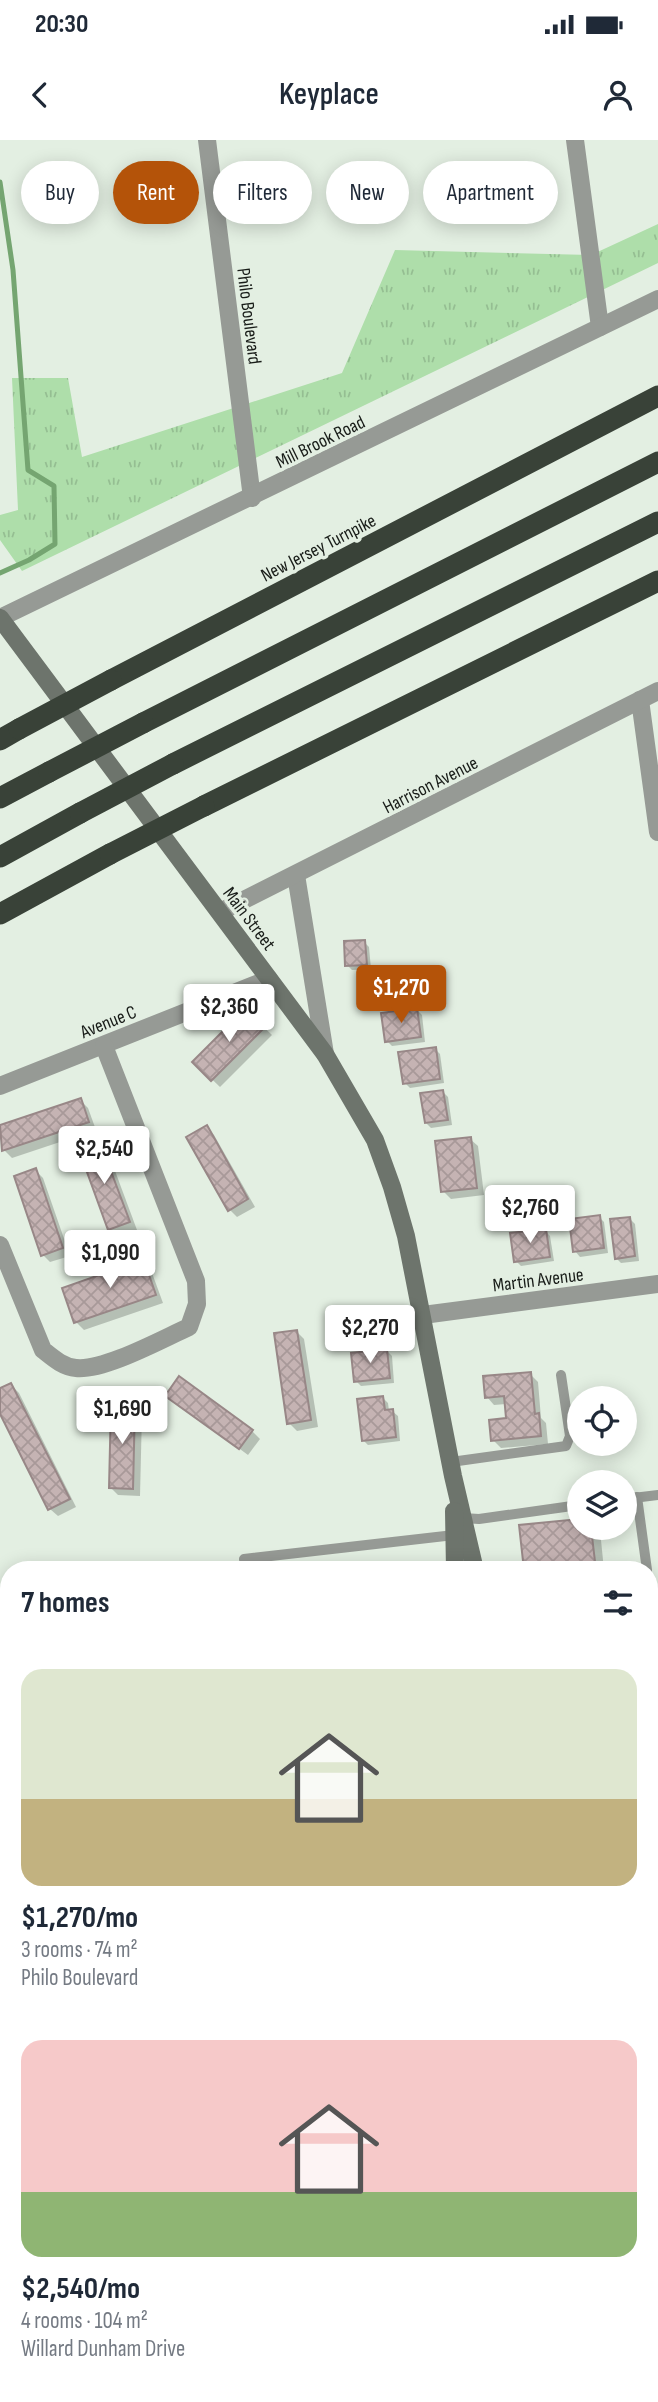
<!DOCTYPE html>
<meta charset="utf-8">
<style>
body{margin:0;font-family:"Sofia Sans Condensed",sans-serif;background:#f2f2f3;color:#1f2937;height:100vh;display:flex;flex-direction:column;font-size:26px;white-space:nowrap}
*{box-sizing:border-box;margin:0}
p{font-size:23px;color:#747a83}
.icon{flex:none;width:38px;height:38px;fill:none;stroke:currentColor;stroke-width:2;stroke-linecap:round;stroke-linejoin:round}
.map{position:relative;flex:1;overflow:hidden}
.side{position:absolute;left:0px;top:1421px;width:658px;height:842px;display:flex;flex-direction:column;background:#fff;border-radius:28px 28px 0 0;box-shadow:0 4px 18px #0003}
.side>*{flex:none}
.hud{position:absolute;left:21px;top:21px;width:616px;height:63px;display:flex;gap:14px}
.controls{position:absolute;left:567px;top:1246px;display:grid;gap:14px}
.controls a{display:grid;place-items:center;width:70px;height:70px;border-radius:50%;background:#fff;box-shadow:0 4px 18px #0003;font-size:35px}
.price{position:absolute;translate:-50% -60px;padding:0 16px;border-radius:7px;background:#fff;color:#222;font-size:23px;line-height:46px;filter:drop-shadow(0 2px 4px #0008)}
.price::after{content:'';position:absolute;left:50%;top:42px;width:21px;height:16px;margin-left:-10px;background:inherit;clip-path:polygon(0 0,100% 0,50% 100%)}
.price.selected{background:#b45309;color:#fff}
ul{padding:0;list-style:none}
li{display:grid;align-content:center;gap:14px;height:371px;padding:0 21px}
li span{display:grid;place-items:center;height:217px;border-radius:21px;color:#555}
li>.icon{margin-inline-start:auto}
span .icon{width:126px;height:126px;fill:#fffc;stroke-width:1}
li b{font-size:30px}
h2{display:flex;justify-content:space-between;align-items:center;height:84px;padding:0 21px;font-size:30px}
.pill{padding:0 24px;border-radius:32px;background:#fff;box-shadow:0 4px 18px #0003;font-size:24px;line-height:63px}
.pill.selected{background:#b45309;color:#fff}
.status{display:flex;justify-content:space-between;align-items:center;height:49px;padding:0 35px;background:#fff;direction:ltr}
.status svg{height:19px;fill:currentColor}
header{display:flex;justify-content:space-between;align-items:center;height:91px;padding:0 21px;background:#fff;font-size:32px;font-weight:600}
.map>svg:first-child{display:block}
</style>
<div class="status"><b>20:30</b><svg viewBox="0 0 49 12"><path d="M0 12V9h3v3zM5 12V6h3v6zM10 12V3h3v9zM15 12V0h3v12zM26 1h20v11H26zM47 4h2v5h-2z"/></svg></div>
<header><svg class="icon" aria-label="back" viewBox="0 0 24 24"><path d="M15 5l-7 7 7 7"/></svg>Keyplace<svg class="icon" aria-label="person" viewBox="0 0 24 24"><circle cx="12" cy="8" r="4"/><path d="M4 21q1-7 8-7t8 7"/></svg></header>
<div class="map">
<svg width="658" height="2262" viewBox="0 0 658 2262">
<defs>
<pattern id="industrial-grid" width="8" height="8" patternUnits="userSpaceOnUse" patternTransform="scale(1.75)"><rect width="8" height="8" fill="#d4e5d2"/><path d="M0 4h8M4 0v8" fill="none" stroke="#b5c4b4"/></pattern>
<pattern id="grass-tufts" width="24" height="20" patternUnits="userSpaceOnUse" patternTransform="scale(1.75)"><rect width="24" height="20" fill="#aedeaa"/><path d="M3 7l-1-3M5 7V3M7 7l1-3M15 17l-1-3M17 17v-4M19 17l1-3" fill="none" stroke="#95be92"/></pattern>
<pattern id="building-cross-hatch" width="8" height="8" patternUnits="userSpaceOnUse" patternTransform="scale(1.75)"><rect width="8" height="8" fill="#c5b3b3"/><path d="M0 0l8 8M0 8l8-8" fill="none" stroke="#a89999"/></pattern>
</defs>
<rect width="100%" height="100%" fill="#e3efe2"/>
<path fill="url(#industrial-grid)" d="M658,1851V2262H0V1942L9,1939V2254H649V1852Z"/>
<path fill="url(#grass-tufts)" d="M658,84V123L22,431L0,400V375L18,370L12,238H68L82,317L342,233L395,110L591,115Z"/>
<g fill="#0003">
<path d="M364,802L369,807L371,829L352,830L347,825Z"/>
<path d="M406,833L411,838L414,861L393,863L388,858Z"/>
<path d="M246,870L272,895L220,947L194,922Z"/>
<path d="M417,870L422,875L425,902L392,906L387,901Z"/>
<path d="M435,909L440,914L444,943L410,948L405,943Z"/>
<path d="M443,952L448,957L452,985L431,988L426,983Z"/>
<path d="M80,960L88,968L96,990L12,1018L4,1010L0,998V987Z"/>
<path d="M206,988L214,995L255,1067L237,1077L229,1069Z"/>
<path d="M470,999L478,1006L484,1055L451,1059L443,1051Z"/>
<path d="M100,1004L108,1012L137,1090L118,1096L110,1089Z"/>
<path d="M35,1030L43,1038L70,1116L50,1122L43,1115Z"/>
<path d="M599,1077L604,1082L608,1113L580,1117L575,1111Z"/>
<path d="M630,1079L635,1084L639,1121L621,1123L616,1118Z"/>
<path d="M545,1091L550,1096L554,1121L521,1126L516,1121Z"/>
<path d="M140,1114L148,1122L163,1163L84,1190L76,1182Z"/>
<path d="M296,1191L304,1199L318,1287L297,1291L289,1283Z"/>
<path d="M387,1211L392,1216L394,1243L361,1246L356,1241Z"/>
<path d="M530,1234L538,1242L541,1278L546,1283L548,1304L501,1308L493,1300L508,1280L506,1264L494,1265L487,1257Z"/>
<path d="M11,1245L19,1253L76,1367L58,1376L50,1369L0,1271V1250Z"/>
<path d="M167,1255L252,1291L260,1299L248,1315Z"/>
<path d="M383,1258L388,1263L389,1271H392L398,1276L400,1301L368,1305L363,1300Z"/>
<path d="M134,1265L142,1273L140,1356L118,1355L110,1347Z"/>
<path d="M579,1380V1388L600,1390L604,1430H526L521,1387Z"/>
<path d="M9,1497V1562L2,1563L0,1568V1498Z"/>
</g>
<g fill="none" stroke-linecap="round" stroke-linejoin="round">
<path stroke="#75a571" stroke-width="5" d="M0,42L13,130L28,330L54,346L55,404L29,420L0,433"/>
</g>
<g fill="url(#building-cross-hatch)" stroke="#988787" stroke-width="2">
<path d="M365,800L367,825L345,826L344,801Z"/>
<path d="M406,831L410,856L387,859L384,834Z"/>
<path d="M246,868L266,886L211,941L192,922Z"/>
<path d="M417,868L421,897L385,902L381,873Z"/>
<path d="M436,907L440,939L403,944L398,912Z"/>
<path d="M443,950L448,980L425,983L420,953Z"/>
<path d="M81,958L89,982L2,1011L0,985Z"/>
<path d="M207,985L248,1059L228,1071L186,997Z"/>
<path d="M471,997L477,1048L441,1052L435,1001Z"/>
<path d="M100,1002L130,1082L108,1090L79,1010Z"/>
<path d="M36,1028L63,1108L41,1116L14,1036Z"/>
<path d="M600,1075L604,1108L573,1112L569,1079Z"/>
<path d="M630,1077L635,1116L615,1119L610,1079Z"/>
<path d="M546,1089L550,1117L514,1122L510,1093Z"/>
<path d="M141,1112L156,1155L74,1183L62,1148L128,1125L125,1118Z"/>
<path d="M297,1190L311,1280L287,1284L274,1193Z"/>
<path d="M387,1209L390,1238L354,1242L351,1213Z"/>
<path d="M531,1232L535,1274L539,1273L541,1296L491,1301L489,1280L506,1278L504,1256L485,1258L483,1236Z"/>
<path d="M179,1236L253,1290L239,1309L165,1256Z"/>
<path d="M11,1243L70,1359L48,1370L0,1274V1248Z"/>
<path d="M383,1256L385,1270L393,1269L396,1297L362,1301L357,1259Z"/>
<path d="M111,1263L135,1264L133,1349L109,1348Z"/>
<path d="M579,1379V1388H591L596,1430H524L519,1385Z"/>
<path d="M415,1425L416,1430H379Z"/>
<path d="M9,1495V1551L0,1552V1496Z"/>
<path d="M658,1900V2262H541L540,2254H649V1901Z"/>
</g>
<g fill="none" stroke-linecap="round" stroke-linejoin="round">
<g stroke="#969a95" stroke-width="10">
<path d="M451,1322L566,1306L570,1296L561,1235"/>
<path d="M637,1357L647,1430"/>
<path d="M625,1359L658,1355"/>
<path d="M463,1378L479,1379L579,1365"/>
<path d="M246,1430L244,1419L454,1395"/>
<path d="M649,1445L653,1473H658"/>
<path d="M0,1474H9"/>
<path d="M0,1592L9,1578"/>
<path d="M0,1649L9,1647"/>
<path d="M0,1740L9,1844"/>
<path d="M0,2072L9,2082"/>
<path d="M0,2129L9,2141"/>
<path d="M84,2254L92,2262"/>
<path d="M246,2254L253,2262"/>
<path d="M467,2254L468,2262"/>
<path d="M98,2262L100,2254"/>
</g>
<g stroke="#969a95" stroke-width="18">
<path d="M207,0L252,358"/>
<path d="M575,0L600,187"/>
<path d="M0,478L658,159"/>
<path d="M640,560L658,692"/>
<path d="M296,735L325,914"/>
<path d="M220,772L658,551"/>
<path d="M0,946L269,839"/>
<path d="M0,1105L43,1210C53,1218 63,1227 76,1228C104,1231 162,1199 189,1187L197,1164L196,1141L104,906"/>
<path d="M423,1175L658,1144"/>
</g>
<g stroke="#6d746c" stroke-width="18">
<path d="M0,478L325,914L375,1000L392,1047L406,1096L453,1336L475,1430"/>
<path d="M454,1371L455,1430"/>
</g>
<g stroke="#515950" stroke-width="18">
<path d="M649,1761L658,1760"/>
<path d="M649,1802L658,1801"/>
<path d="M0,1846L9,1844"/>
<path d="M0,1896L9,1894"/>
</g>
<g stroke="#394238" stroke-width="21">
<path d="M111,540L658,256"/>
<path d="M143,583L658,322"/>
<path d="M0,600L19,589"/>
<path d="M173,624L658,382"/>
<path d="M0,658L49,632"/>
<path d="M204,666L658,441"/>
<path d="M0,717L80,673"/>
<path d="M0,774L110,714"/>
</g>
<defs>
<g id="rail">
<path d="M0,2014L9,2025"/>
<path d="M202,2254L210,2262"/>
</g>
</defs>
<use href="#rail" stroke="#494f49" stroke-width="8"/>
<use href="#rail" stroke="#e3efe2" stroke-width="5" stroke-dasharray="16" stroke-linecap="butt"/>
<g stroke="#394238" stroke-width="21">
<path d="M19,589L111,540"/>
<path d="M49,632L143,583"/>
<path d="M80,673L173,624"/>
<path d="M110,714L204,666"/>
</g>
</g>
<g text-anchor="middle" stroke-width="7" stroke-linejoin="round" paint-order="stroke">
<g font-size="19" fill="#181c18" stroke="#e3efe2">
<text transform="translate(250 176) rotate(83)" y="7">Philo Boulevard</text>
<text transform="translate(320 301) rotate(-26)" y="7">Mill Brook Road</text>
<text transform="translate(318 407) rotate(-27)" y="7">New Jersey Turnpike</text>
<text transform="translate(430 644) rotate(-27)" y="7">Harrison Avenue</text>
<text transform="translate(250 778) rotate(53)" y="7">Main Street</text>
<text transform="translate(108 881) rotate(-22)" y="7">Avenue C</text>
<text transform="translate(538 1139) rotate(-7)" y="7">Martin Avenue</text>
</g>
</g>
</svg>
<div class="controls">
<a><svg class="icon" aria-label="locate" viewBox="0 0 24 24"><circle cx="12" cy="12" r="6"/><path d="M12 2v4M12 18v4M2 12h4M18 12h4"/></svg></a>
<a><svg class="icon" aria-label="layers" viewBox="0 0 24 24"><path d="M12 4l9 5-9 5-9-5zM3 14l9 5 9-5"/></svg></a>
</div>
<b class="price selected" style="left:401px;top:885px">$1,270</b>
<b class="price" style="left:229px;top:904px">$2,360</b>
<b class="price" style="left:104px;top:1046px">$2,540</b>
<b class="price" style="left:530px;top:1105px">$2,760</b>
<b class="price" style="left:110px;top:1150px">$1,090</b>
<b class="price" style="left:370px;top:1225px">$2,270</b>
<b class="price" style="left:122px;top:1306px">$1,690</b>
<div class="hud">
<a class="pill">Buy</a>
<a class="pill selected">Rent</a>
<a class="pill">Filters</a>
<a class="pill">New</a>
<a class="pill">Apartment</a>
</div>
<section class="side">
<h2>7 homes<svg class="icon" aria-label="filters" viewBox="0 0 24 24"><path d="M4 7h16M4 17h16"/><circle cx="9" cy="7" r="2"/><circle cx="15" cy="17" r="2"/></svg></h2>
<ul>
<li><span style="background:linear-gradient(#dfe7d0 60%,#c2b280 0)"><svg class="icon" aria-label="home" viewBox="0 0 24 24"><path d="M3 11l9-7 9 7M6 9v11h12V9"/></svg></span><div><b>$1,270/mo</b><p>3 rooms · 74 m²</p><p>Philo Boulevard</p></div></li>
<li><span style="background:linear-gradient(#f6c9c9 70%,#8fb573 0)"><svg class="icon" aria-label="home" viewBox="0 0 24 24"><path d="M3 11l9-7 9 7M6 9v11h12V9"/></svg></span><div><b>$2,540/mo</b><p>4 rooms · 104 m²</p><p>Willard Dunham Drive</p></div></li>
</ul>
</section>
</div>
